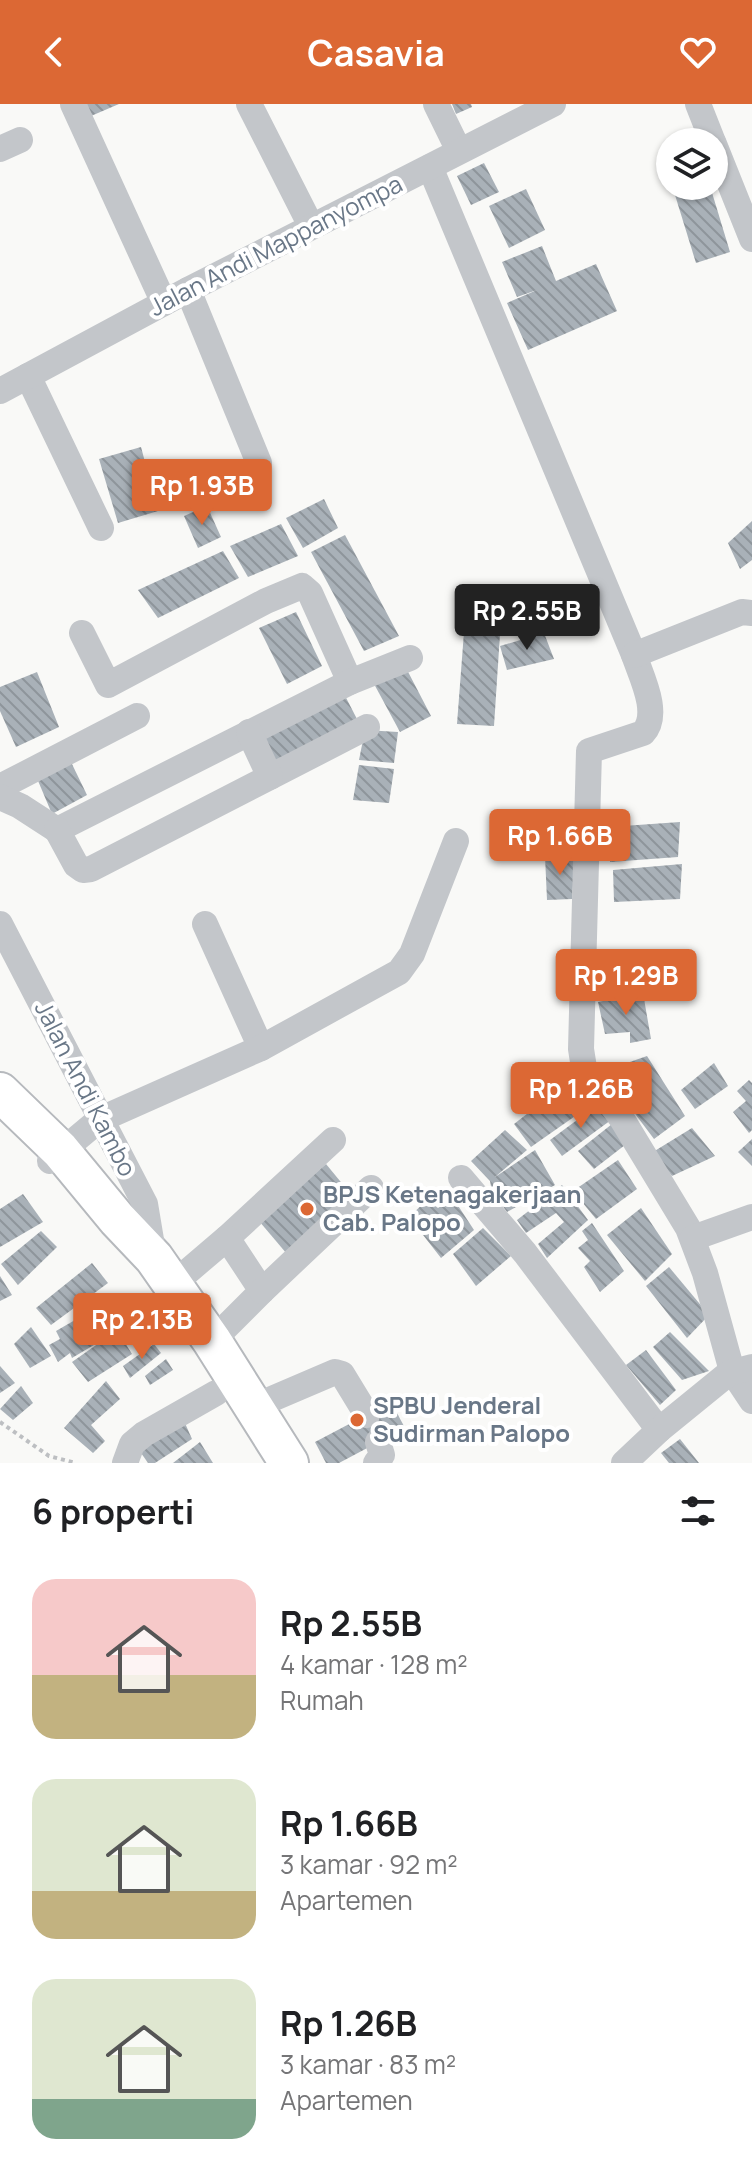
<!DOCTYPE html>
<html lang="id">
<meta charset="utf-8">
<style>
body{margin:0;font-family:Manrope,sans-serif;background:#f2f2f2;color:#202124;height:100vh;display:flex;flex-direction:column;font-size:30px;white-space:nowrap}
*{box-sizing:border-box;margin:0}
p{font-size:26px;color:#757577}
.icon{flex:none;width:44px;height:44px;fill:none;stroke:currentColor;stroke-width:2;stroke-linecap:round;stroke-linejoin:round}
.map{position:relative;height:1359px;overflow:hidden}
.drawer{display:flex;flex-direction:column;background:#fff;flex:1}
.drawer>*{flex:none}
.fabs{position:absolute;left:656px;top:24px;display:grid;gap:16px}
.fabs a{display:grid;place-items:center;width:72px;height:72px;border-radius:50%;background:#fff;box-shadow:0 2px 6px #0004;font-size:40px}
.price{position:absolute;translate:-50% -68px;padding:0 18px;border-radius:8px;background:#dc6834;color:#fff;font-size:26px;line-height:52px;filter:drop-shadow(0 2px 4px #0008)}
.price::after{content:'';position:absolute;left:50%;top:48px;width:24px;height:18px;margin-left:-12px;background:inherit;clip-path:polygon(0 0,100% 0,50% 100%)}
.price.current{background:#222;color:#fff}
ul{padding:0;list-style:none}
li{display:flex;align-items:center;gap:24px;height:200px;padding:0 32px}
li span{display:grid;place-items:center;flex:none;width:224px;height:160px;border-radius:24px;color:#555}
li>.icon{margin-inline-start:auto}
span .icon{width:96px;height:96px;fill:#fffc;stroke-width:1}
li b{font-size:34px}
h2{display:flex;justify-content:space-between;align-items:center;height:96px;padding:0 32px;font-size:34px}
header{display:flex;justify-content:space-between;align-items:center;height:104px;padding:0 32px;background:#dc6834;color:#fff;font-size:36px;font-weight:700}
.map>svg:first-child{display:block}
</style>
<header><svg class="icon" aria-label="back" viewBox="0 0 24 24"><path d="M15 5l-7 7 7 7"/></svg>Casavia<svg class="icon" aria-label="heart" viewBox="0 0 24 24"><path d="M12 20l-8-8c-3-5 5-10 8-4 3-6 11-1 8 4z"/></svg></header>
<div class="map">
<svg width="752" height="1359" viewBox="0 0 752 1359">
<defs>
<pattern id="building-back-hatch" width="6" height="6" patternUnits="userSpaceOnUse" patternTransform="scale(2)"><rect width="6" height="6" fill="#a9b1b8"/><path d="M-1 5l2 2M0 0l6 6M5-1l2 2" fill="none" stroke="#8e959b"/></pattern>
</defs>
<rect width="100%" height="100%" fill="#f9f9f7"/>
<g fill="url(#building-back-hatch)">
<path d="M86,0H119L91,12Z"/>
<path d="M452,0H471L472,3L456,10Z"/>
<path d="M484,59L499,88L471,101L457,72Z"/>
<path d="M705,82H710L730,148L696,159L675,91Z"/>
<path d="M526,85L545,126L509,144L489,102Z"/>
<path d="M542,142L556,177L596,160L617,207L528,246L507,199L537,186L517,193L502,158Z"/>
<path d="M141,343L158,407L118,419L99,355Z"/>
<path d="M324,395L338,424L303,444L286,414Z"/>
<path d="M207,402L221,433L198,444L184,412Z"/>
<path d="M752,417V456L740,465L728,439Z"/>
<path d="M281,420L298,452L248,473L230,442Z"/>
<path d="M345,431L399,532L364,547L311,448Z"/>
<path d="M223,447L239,474L158,514L138,486Z"/>
<path d="M296,508L322,562L287,580L259,524Z"/>
<path d="M464,528L500,530L494,622L457,620Z"/>
<path d="M544,529L554,555L507,566L500,542Z"/>
<path d="M405,562L431,612L400,628L373,578Z"/>
<path d="M37,568L59,623L16,643L0,607V583Z"/>
<path d="M341,584L358,617L276,662L259,627Z"/>
<path d="M365,626L398,628L394,659L359,656Z"/>
<path d="M70,656L87,691L52,710L36,672Z"/>
<path d="M359,661L394,665L389,699L353,696Z"/>
<path d="M680,718L678,753L610,758L609,723Z"/>
<path d="M545,752L575,753L572,795L547,796Z"/>
<path d="M682,760L680,795L614,798L613,766Z"/>
<path d="M643,889L651,935L630,939V928L605,930L598,898Z"/>
<path d="M647,952L685,1012L654,1035L633,1007L649,994L646,986L626,996L607,966Z"/>
<path d="M714,959L728,982L695,1005L681,986Z"/>
<path d="M581,968L598,996L531,1043L514,1020Z"/>
<path d="M749,976L752,979V1026L749,1029L733,1008L746,997L737,987Z"/>
<path d="M600,999L611,1016L562,1052L550,1036Z"/>
<path d="M612,1020L625,1041L594,1065L578,1047Z"/>
<path d="M692,1024L715,1052L672,1072L653,1048Z"/>
<path d="M505,1026L527,1046L495,1073L535,1046L555,1081L507,1108L492,1088L490,1077L471,1057Z"/>
<path d="M752,1035V1062L738,1048Z"/>
<path d="M618,1056L637,1085L596,1115L573,1087Z"/>
<path d="M326,1060L354,1094L287,1150L259,1117Z"/>
<path d="M562,1081L588,1116L547,1154L538,1140L564,1118L556,1109L526,1129L517,1116Z"/>
<path d="M23,1090L43,1118L0,1143V1105Z"/>
<path d="M453,1094L474,1126L441,1154L409,1113L427,1096L438,1104Z"/>
<path d="M641,1104L672,1150L645,1177L607,1131Z"/>
<path d="M592,1119L624,1167L600,1188L584,1163L590,1157L578,1144L588,1136L582,1127Z"/>
<path d="M483,1124L511,1152L476,1182L453,1150Z"/>
<path d="M41,1127L57,1143L18,1181L1,1160Z"/>
<path d="M92,1159L108,1179L51,1221L36,1204Z"/>
<path d="M669,1163L709,1211L687,1234L646,1182Z"/>
<path d="M0,1172L12,1191L0,1197Z"/>
<path d="M101,1201L132,1250L88,1278L72,1258L109,1232L72,1254L70,1249L58,1258L49,1241L60,1235L56,1227Z"/>
<path d="M31,1223L51,1252L30,1264L14,1240Z"/>
<path d="M670,1228L709,1267L682,1276L653,1243Z"/>
<path d="M154,1240L161,1249L130,1274L123,1262Z"/>
<path d="M646,1246L676,1286L660,1301L626,1261Z"/>
<path d="M166,1255L173,1266L150,1281L145,1272Z"/>
<path d="M0,1262L15,1279L0,1289Z"/>
<path d="M106,1277L120,1295L91,1321L105,1337L93,1349L64,1324Z"/>
<path d="M21,1282L33,1299L13,1316L0,1305Z"/>
<path d="M391,1298L405,1324L339,1359H326L315,1338Z"/>
<path d="M184,1317L192,1335L155,1359H148L139,1346Z"/>
<path d="M680,1335L699,1359H669L661,1349Z"/>
<path d="M200,1338L213,1359H173Z"/>
</g>
<g fill="none" stroke-linecap="round" stroke-linejoin="round">
<defs>
<path id="highway" d="M0,988L60,1046L117,1115L154,1154L212,1237L289,1359"/>
</defs>
<use href="#highway" stroke="#b6b9bd" stroke-width="42"/>
<path stroke="#bdbfc2" stroke-width="4" stroke-dasharray="4 4" stroke-linecap="butt" d="M0,1318L49,1352L76,1359"/>
<g stroke="#c3c6ca" stroke-width="26">
<path d="M73,0L164,199"/>
<path d="M249,0L311,122"/>
<path d="M436,0L459,47"/>
<path d="M698,0L713,38"/>
<path d="M714,40L752,135"/>
<path d="M0,45L20,36"/>
<path d="M430,63L634,551C641,572 661,610 643,629L589,647L581,945L584,964L622,1015L688,1124L705,1169L732,1267L752,1297"/>
<path d="M188,186L259,359"/>
<path d="M28,272L101,424"/>
<path d="M0,287L188,186L553,0"/>
<path d="M82,529L108,581L266,497L302,482L310,489L350,578"/>
<path d="M634,551L742,508L752,509"/>
<path d="M270,673L367,623"/>
<path d="M0,683L137,612"/>
<path d="M0,693L20,702L57,726L350,578L410,554"/>
<path d="M57,726L76,761L83,766L91,765L270,673L249,628"/>
<path d="M0,820L145,1100L154,1154"/>
<path d="M205,820L261,944"/>
<path d="M50,1057L99,1016L261,944L399,868L412,850L456,737"/>
<path d="M461,1074L525,1149L659,1326"/>
<path d="M227,1134L333,1036"/>
<path d="M693,1134L752,1113"/>
<path d="M173,1180L227,1134L262,1187L212,1237"/>
<path d="M262,1187L371,1084"/>
<path d="M253,1303L335,1268L342,1270L367,1311"/>
<path d="M125,1359L132,1340L144,1330L216,1289"/>
<path d="M376,1359L382,1351L378,1338"/>
<path d="M624,1359L659,1326L729,1269L752,1263"/>
</g>
<use href="#highway" stroke="#fff" stroke-width="38"/>
</g>
<g fill="#dc6834" stroke="#fff" stroke-width="3">
<circle cx="307" cy="1105" r="8"/>
<circle cx="357" cy="1316" r="8"/>
</g>
<g text-anchor="middle" stroke-width="8" stroke-linejoin="round" paint-order="stroke">
<g font-size="24" fill="#697787" stroke="#fff">
<text transform="translate(276 142) rotate(-27)" y="8">Jalan Andi Mappanyompa</text>
<text transform="translate(85 985) rotate(63)" y="8">Jalan Andi Kambo</text>
</g>
<g font-size="24" font-weight="bold" fill="#697787" stroke="#fff" text-anchor="start">
<text x="323" y="1099">BPJS Ketenagakerjaan<tspan x="323" dy="28">Cab. Palopo</tspan></text>
<text x="373" y="1310">SPBU Jenderal<tspan x="373" dy="28">Sudirman Palopo</tspan></text>
</g>
</g>
</svg>
<div class="fabs">
<a><svg class="icon" aria-label="layers" viewBox="0 0 24 24"><path d="M12 4l9 5-9 5-9-5zM3 14l9 5 9-5"/></svg></a>
</div>
<b class="price" style="left:202px;top:423px">Rp 1.93B</b>
<b class="price current" style="left:527px;top:548px">Rp 2.55B</b>
<b class="price" style="left:560px;top:773px">Rp 1.66B</b>
<b class="price" style="left:626px;top:913px">Rp 1.29B</b>
<b class="price" style="left:581px;top:1026px">Rp 1.26B</b>
<b class="price" style="left:142px;top:1257px">Rp 2.13B</b>
</div>
<section class="drawer">
<h2>6 properti<svg class="icon" aria-label="filters" viewBox="0 0 24 24"><path d="M4 7h16M4 17h16"/><circle cx="9" cy="7" r="2"/><circle cx="15" cy="17" r="2"/></svg></h2>
<ul>
<li><span style="background:linear-gradient(#f6c9c9 60%,#c2b280 0)"><svg class="icon" aria-label="home" viewBox="0 0 24 24"><path d="M3 11l9-7 9 7M6 9v11h12V9"/></svg></span><div><b>Rp 2.55B</b><p>4 kamar · 128 m²</p><p>Rumah</p></div></li>
<li><span style="background:linear-gradient(#dfe7d0 70%,#c2b280 0)"><svg class="icon" aria-label="home" viewBox="0 0 24 24"><path d="M3 11l9-7 9 7M6 9v11h12V9"/></svg></span><div><b>Rp 1.66B</b><p>3 kamar · 92 m²</p><p>Apartemen</p></div></li>
<li><span style="background:linear-gradient(#dfe7d0 75%,#7fa58c 0)"><svg class="icon" aria-label="home" viewBox="0 0 24 24"><path d="M3 11l9-7 9 7M6 9v11h12V9"/></svg></span><div><b>Rp 1.26B</b><p>3 kamar · 83 m²</p><p>Apartemen</p></div></li>
</ul>
</section>
